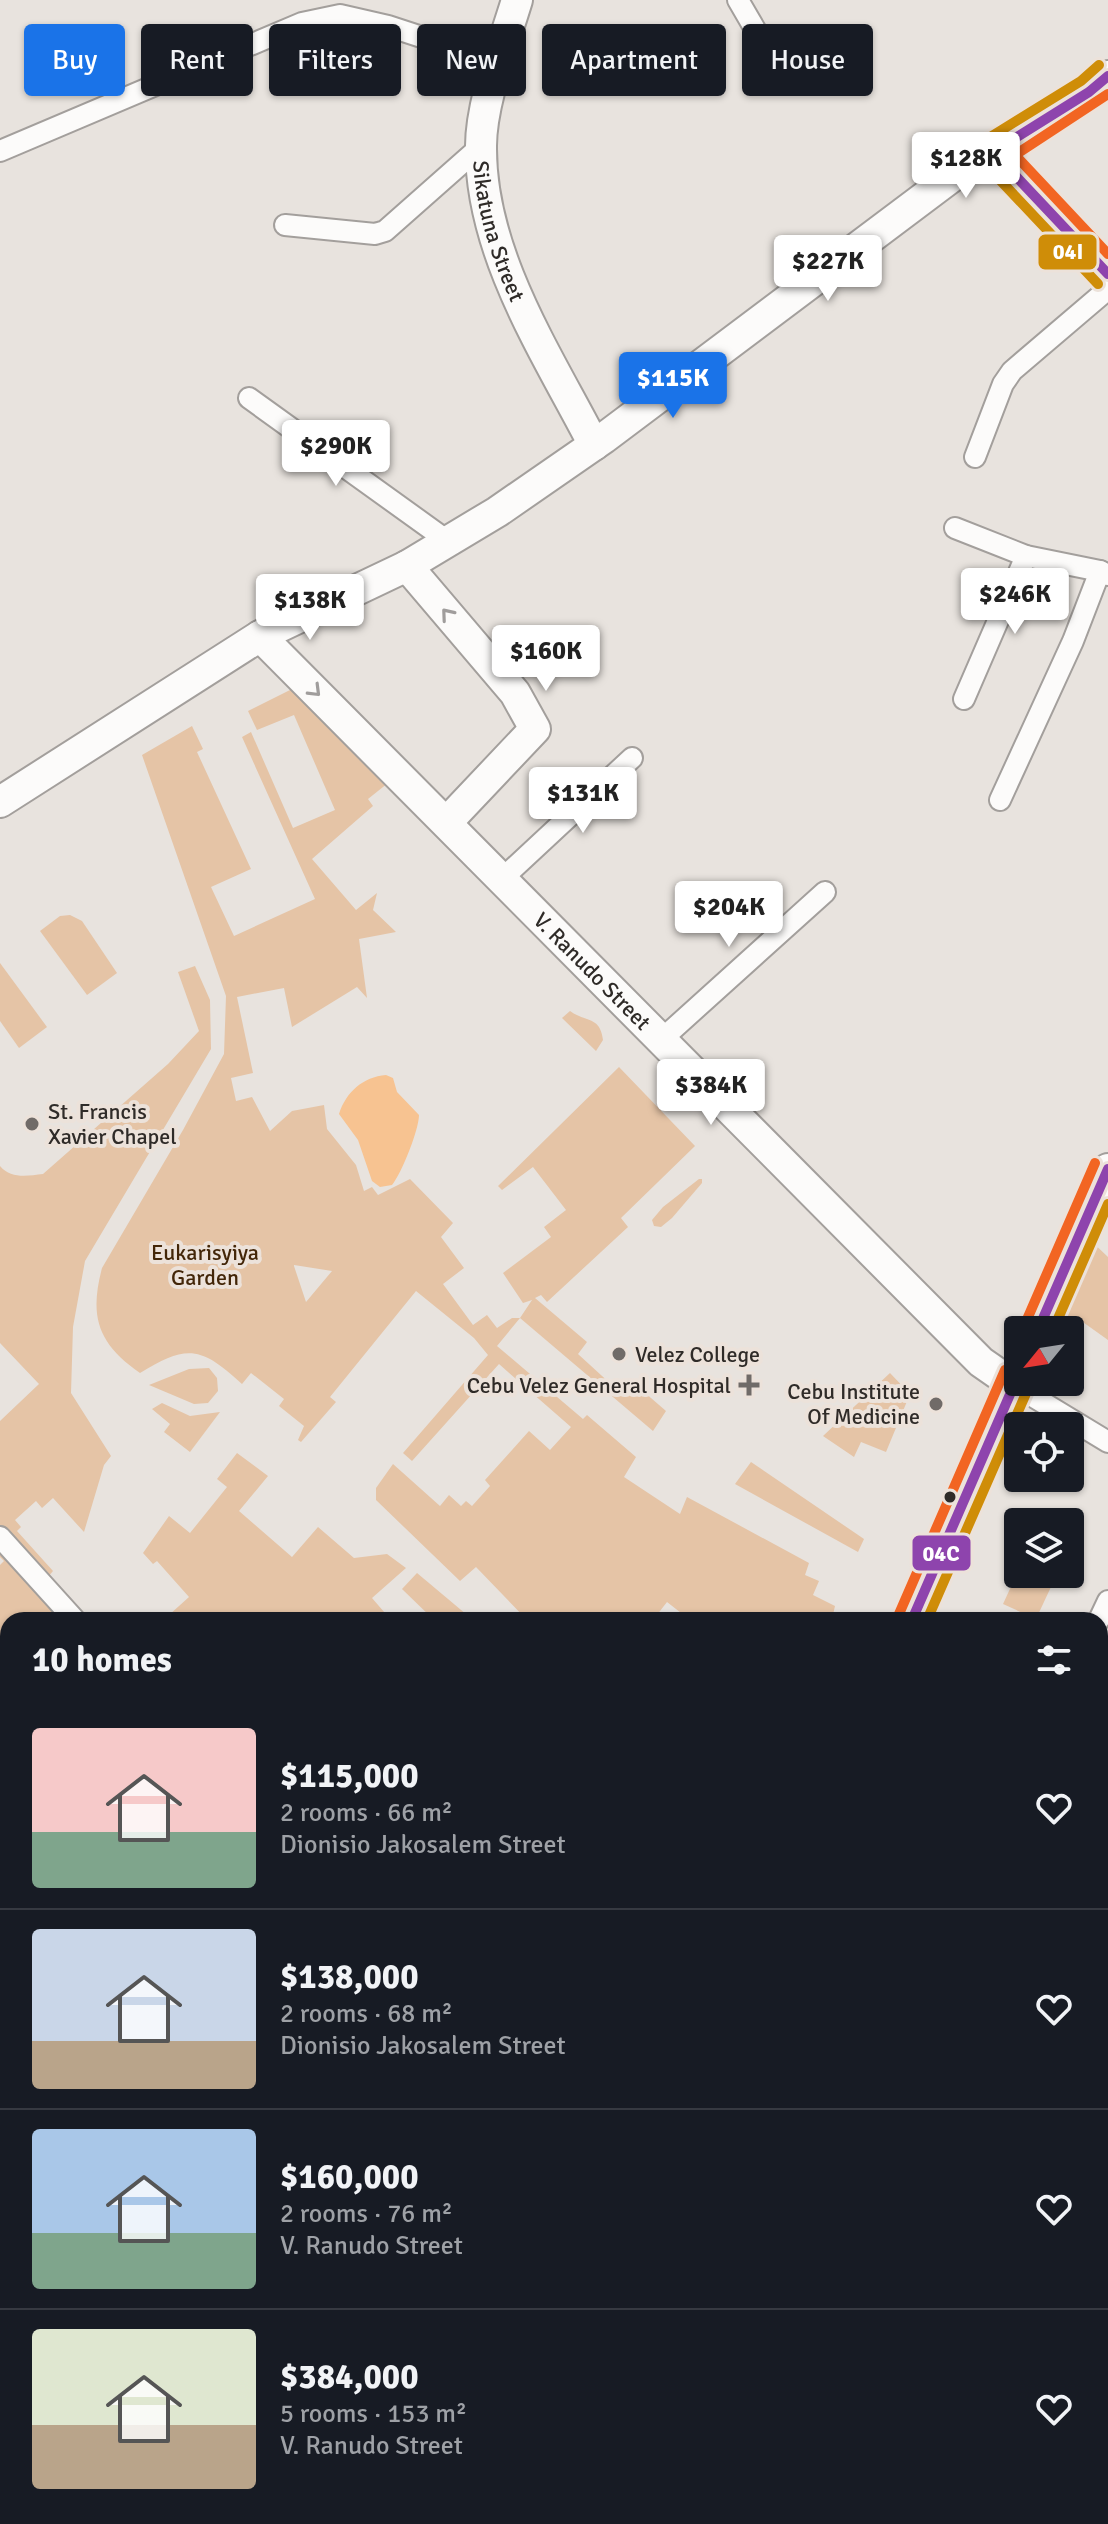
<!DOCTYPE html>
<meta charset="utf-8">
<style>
body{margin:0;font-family:Signika,sans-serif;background:#242831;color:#f1f3f6;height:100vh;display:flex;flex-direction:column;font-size:30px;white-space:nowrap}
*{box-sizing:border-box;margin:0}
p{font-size:26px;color:#9ea1a6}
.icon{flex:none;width:44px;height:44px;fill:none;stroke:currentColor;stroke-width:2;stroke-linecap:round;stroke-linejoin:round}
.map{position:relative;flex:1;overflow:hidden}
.panel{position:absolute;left:0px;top:1612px;width:1108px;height:912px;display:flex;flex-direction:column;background:#171b24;border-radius:24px 24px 0 0;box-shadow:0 2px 6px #0004}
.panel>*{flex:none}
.top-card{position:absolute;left:24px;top:24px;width:1060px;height:72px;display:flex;gap:16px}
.needle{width:52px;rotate:240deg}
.tools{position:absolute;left:1004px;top:1316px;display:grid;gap:16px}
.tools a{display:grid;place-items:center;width:80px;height:80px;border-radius:8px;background:#171b24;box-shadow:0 2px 6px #0004;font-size:40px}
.price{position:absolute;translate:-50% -68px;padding:0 18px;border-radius:8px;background:#fff;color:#222;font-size:26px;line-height:52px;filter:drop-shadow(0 2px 4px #0008)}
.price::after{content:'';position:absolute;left:50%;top:48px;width:24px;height:18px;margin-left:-12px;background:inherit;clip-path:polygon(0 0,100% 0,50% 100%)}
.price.on{background:#1a73e8;color:#fff}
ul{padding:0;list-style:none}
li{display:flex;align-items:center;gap:24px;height:200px;padding:0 32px}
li+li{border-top:2px solid #363941}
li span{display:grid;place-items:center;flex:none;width:224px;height:160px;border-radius:8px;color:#555}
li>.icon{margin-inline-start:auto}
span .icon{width:96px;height:96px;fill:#fffc;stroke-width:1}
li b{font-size:34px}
h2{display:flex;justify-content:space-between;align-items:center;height:96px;padding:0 32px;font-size:34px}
.tag{padding:0 28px;border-radius:8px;background:#171b24;box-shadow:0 2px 6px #0004;font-size:28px;line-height:72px}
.tag.on{background:#1a73e8;color:#fff}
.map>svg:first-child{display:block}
</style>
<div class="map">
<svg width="1108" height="2524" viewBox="0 0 1108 2524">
<rect width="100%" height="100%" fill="#e8e3de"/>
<g fill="#e5c4a6" fill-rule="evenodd">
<path d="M292,689L388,783L368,799L373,806L312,859L356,910L377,893L373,910L396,932L359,939L367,998L357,987L292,1027L284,988L237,997L253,1073L231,1078L236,1101L252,1097L270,1131L292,1111L324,1105L327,1129L356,1165L364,1191L372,1187L378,1195L410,1179L453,1223L441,1237L464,1268L443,1284L473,1325L487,1315L497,1328L512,1318H520L532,1300L523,1303L503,1273L551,1237L544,1227L566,1210L533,1167L502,1190L498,1186L619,1067L695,1146L621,1218L628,1227L547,1302L541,1295L535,1298L587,1342L578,1354L625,1397L636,1385L666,1411L653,1431L520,1318L497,1346L583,1419L587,1415L636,1457L624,1477L680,1514L687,1497L809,1563L805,1575L819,1581L813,1595L835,1606L832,1619L834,1620H683L685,1616L667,1602L653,1620H527L476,1567L460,1581L376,1500V1488L393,1464L440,1506L449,1495L461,1506L466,1501L472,1506L490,1486L485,1480L529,1431L550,1450L571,1427L499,1364L412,1461L403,1453L488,1355L474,1338L416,1291L330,1397L336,1402L301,1442L298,1440L304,1426L279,1406L284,1399L251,1373L242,1384C201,1346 187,1344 140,1373C98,1344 89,1317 102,1268L183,1130L224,1054L226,996L142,755L192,726L203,749L197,752L251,869L211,887L234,936L315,899L242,737L251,732L293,828L335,810L294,715L257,730L248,711ZM294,1265L332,1271L306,1302L294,1266Z"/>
<path d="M70,915L82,921L117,973L87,995L40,931L60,916Z"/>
<path d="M0,963L47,1027L19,1048L0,1021Z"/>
<path d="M195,966L210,1000L211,1049L85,1261L73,1327L71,1393L111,1456L104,1465L84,1532L53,1498L42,1508L36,1501L15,1520L21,1527L17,1531L53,1571L47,1578L0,1525V1421L39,1384L0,1343V1166C11,1179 27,1176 43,1174L168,1064L199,1031L178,972Z"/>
<path d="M570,1011C587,1023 600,1016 603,1040L596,1051L562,1018Z"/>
<path d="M699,1179H702V1183L672,1218L661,1227L654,1226L652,1220L663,1207Z"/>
<path d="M1087,1237L1108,1257V1340L1080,1320L1070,1343V1330H1044Z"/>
<path d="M209,1368L217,1378L218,1391L208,1403L194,1404L149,1385L189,1369Z"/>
<path d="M890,1373L910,1394L886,1452L861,1442L854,1457L823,1436Z"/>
<path d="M162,1403L190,1416L220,1412L190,1452L164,1432L170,1424L152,1409Z"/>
<path d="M237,1453L268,1476L239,1511L292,1557L318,1527L354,1558L387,1554L406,1568L372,1598L391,1620H173L169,1615L189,1597L157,1561L153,1564L143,1553L169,1516L190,1533L227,1487L217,1479Z"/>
<path d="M751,1462L864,1539L858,1552L735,1484Z"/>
<path d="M0,1547L65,1620H8V1672L0,1679V1565L4,1561L0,1557Z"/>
<path d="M417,1573L473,1620H434L402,1589Z"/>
<path d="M1030,1574H1057L1036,1619L1003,1604L1015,1578L1026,1583Z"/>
</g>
<path fill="#f7c391" d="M386,1075L393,1078L397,1092L419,1115C419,1129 402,1173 392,1185L380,1187L372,1181L358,1140L339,1114C346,1092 363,1077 386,1075Z"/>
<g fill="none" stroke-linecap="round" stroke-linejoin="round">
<defs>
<g id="street">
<path d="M738,0L763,43"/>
<path d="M0,151L302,23L340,15L388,26L498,62"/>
<path d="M993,152L1108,274"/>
<path d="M285,225L375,234L385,231L480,147"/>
<path d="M249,398L449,542"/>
<path d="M975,457L1003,384L1012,371L1108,289"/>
<path d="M955,528L1026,556L1100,571L1108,575"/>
<path d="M964,699L1026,556"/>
<path d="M1000,800L1073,641L1100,571"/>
<path d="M503,878L632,758"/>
<path d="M662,1039L825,892"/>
<path d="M1014,1385L1108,1442"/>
<path d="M0,1537L75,1620"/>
<path d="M1099,1620L1108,1601"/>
<path d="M1100,1880L1108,1887"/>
</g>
<g id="secondary">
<path id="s1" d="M517,0C504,43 480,105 481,149C481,255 547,354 594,445"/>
<path d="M407,566L515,693L535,729L447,822"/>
<path id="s2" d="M260,636L981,1362L1014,1385"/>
<path d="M0,802L260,636L407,566L497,512L604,438L970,163C1018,140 1066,110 1108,76"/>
<path d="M1038,1330L1108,1169"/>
<path d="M912,1620L1018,1376"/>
<path d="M0,2011L8,2018"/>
<path d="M1100,2367L1108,2358"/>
<path d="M1100,2472L1108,2463"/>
<path d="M0,2484L8,2477"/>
<path d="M198,2516L207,2524"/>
<path d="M571,2516L579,2524"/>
<path d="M967,2524L974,2516"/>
<path d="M1057,2524L1064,2516"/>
</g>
</defs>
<use href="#street" stroke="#a39f9c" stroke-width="24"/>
<use href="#secondary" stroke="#a39f9c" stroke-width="34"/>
<use href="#street" stroke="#fcfbfa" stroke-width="20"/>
<use href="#secondary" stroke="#fcfbfa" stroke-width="30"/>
<defs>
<g id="bus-1">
<path d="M1108,76L1089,92L993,152L1108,274"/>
<path d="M1038,1330L1108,1169"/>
<path d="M912,1620L1018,1376"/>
</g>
<g id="bus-2">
<path d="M1098,284L983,162L979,152L984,141L1081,81L1099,65"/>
<path d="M1053,1330L1108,1204"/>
<path d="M927,1620L1031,1382"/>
</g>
<g id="bus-3">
<path d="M1108,94L1015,155L1108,254"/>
<path d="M1025,1324L1095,1163"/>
<path d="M899,1614L1005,1370"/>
</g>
</defs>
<use href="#bus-1" stroke="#ece2da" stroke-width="16"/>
<use href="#bus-2" stroke="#ece2da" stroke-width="16"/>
<use href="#bus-3" stroke="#ece2da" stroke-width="16"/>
<use href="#bus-1" stroke="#8e44ad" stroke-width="10"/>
<use href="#bus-2" stroke="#cf8d08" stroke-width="10"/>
<use href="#bus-3" stroke="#f26522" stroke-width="10"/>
</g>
<defs><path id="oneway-chevron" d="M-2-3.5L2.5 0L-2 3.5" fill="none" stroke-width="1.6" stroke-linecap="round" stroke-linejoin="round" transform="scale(2)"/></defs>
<g stroke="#a09d9c">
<use href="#oneway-chevron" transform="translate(447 614) rotate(-130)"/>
<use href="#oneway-chevron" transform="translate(315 691) rotate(45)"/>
</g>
<g fill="#706b68" stroke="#ece2da" stroke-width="3">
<circle cx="32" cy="1124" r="8"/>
<circle cx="619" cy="1354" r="8"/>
<path d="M745 1373h8v8h8v8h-8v8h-8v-8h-8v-8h8z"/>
<circle cx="936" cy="1404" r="8"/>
</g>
<circle fill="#2f2b28" stroke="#ece2da" stroke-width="3" cx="950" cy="1497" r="7"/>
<g text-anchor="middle" stroke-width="8" stroke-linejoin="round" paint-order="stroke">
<g font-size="22" fill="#2f2b28" stroke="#ece2da">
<text dy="8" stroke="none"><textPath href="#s1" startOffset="238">Sikatuna Street</textPath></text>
<text dy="8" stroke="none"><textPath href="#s2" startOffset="472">V. Ranudo Street</textPath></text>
</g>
<g font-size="22" fill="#2f2b28" stroke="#ece2da" text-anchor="start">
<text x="48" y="1119">St. Francis<tspan x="48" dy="25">Xavier Chapel</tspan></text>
<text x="635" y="1362">Velez College</text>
<text x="731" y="1393" text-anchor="end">Cebu Velez General Hospital</text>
<text x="920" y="1399" text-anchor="end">Cebu Institute<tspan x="920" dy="25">Of Medicine</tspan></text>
</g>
<g font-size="22" fill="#432608" stroke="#ece2da">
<text x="205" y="1260">Eukarisyiya<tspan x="205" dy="25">Garden</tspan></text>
</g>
</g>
<g stroke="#ece2da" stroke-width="3">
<rect x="1037" y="233" width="61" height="38" rx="8" fill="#cf8d08"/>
<rect x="911" y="1534" width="61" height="38" rx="8" fill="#8e44ad"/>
</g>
<g font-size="22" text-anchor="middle" font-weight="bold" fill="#fff">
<text x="1068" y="259">04I</text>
<text x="941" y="1561">04C</text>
</g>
</svg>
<div class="tools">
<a><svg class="needle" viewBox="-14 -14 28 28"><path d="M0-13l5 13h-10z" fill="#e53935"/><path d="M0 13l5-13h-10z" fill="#9ea1a6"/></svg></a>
<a><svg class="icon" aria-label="locate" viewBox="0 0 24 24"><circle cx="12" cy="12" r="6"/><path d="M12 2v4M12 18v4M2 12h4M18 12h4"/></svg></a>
<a><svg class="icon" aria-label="layers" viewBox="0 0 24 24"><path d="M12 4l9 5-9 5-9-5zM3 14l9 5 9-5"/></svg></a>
</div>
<b class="price" style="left:966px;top:200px">$128K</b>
<b class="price" style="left:828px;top:303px">$227K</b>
<b class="price on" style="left:673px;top:420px">$115K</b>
<b class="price" style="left:336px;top:488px">$290K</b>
<b class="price" style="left:1015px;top:636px">$246K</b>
<b class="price" style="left:310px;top:642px">$138K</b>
<b class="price" style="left:546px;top:693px">$160K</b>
<b class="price" style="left:583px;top:835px">$131K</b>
<b class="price" style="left:729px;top:949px">$204K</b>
<b class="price" style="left:711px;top:1127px">$384K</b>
<div class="top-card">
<a class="tag on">Buy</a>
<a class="tag">Rent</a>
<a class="tag">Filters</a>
<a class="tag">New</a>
<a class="tag">Apartment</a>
<a class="tag">House</a>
</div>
<section class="panel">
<h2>10 homes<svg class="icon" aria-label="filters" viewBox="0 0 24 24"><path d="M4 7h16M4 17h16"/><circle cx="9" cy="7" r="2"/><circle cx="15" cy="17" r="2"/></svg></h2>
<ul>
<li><span style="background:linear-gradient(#f6c9c9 65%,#7fa58c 0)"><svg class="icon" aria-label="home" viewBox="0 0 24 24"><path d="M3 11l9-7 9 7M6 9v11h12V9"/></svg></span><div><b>$115,000</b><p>2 rooms · 66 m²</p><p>Dionisio Jakosalem Street</p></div><svg class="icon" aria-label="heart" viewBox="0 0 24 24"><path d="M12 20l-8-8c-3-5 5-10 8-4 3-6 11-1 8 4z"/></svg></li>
<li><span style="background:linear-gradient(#c9d6e8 70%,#b9a48a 0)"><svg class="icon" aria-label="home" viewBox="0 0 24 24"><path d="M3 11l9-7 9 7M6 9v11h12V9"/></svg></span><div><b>$138,000</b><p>2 rooms · 68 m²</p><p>Dionisio Jakosalem Street</p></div><svg class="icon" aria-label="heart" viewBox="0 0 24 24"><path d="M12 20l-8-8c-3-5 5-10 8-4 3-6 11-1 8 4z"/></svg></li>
<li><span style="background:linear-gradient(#a9c7e8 65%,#7fa58c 0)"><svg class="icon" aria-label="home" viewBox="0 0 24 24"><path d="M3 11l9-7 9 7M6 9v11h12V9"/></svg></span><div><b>$160,000</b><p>2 rooms · 76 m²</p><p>V. Ranudo Street</p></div><svg class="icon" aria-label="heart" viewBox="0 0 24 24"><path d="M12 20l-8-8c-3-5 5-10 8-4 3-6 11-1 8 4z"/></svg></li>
<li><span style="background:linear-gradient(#dfe7d0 60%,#b9a48a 0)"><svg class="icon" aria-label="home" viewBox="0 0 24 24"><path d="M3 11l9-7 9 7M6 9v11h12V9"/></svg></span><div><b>$384,000</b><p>5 rooms · 153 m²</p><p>V. Ranudo Street</p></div><svg class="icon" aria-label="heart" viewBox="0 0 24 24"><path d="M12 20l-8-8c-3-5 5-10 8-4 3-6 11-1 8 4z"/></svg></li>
</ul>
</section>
</div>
